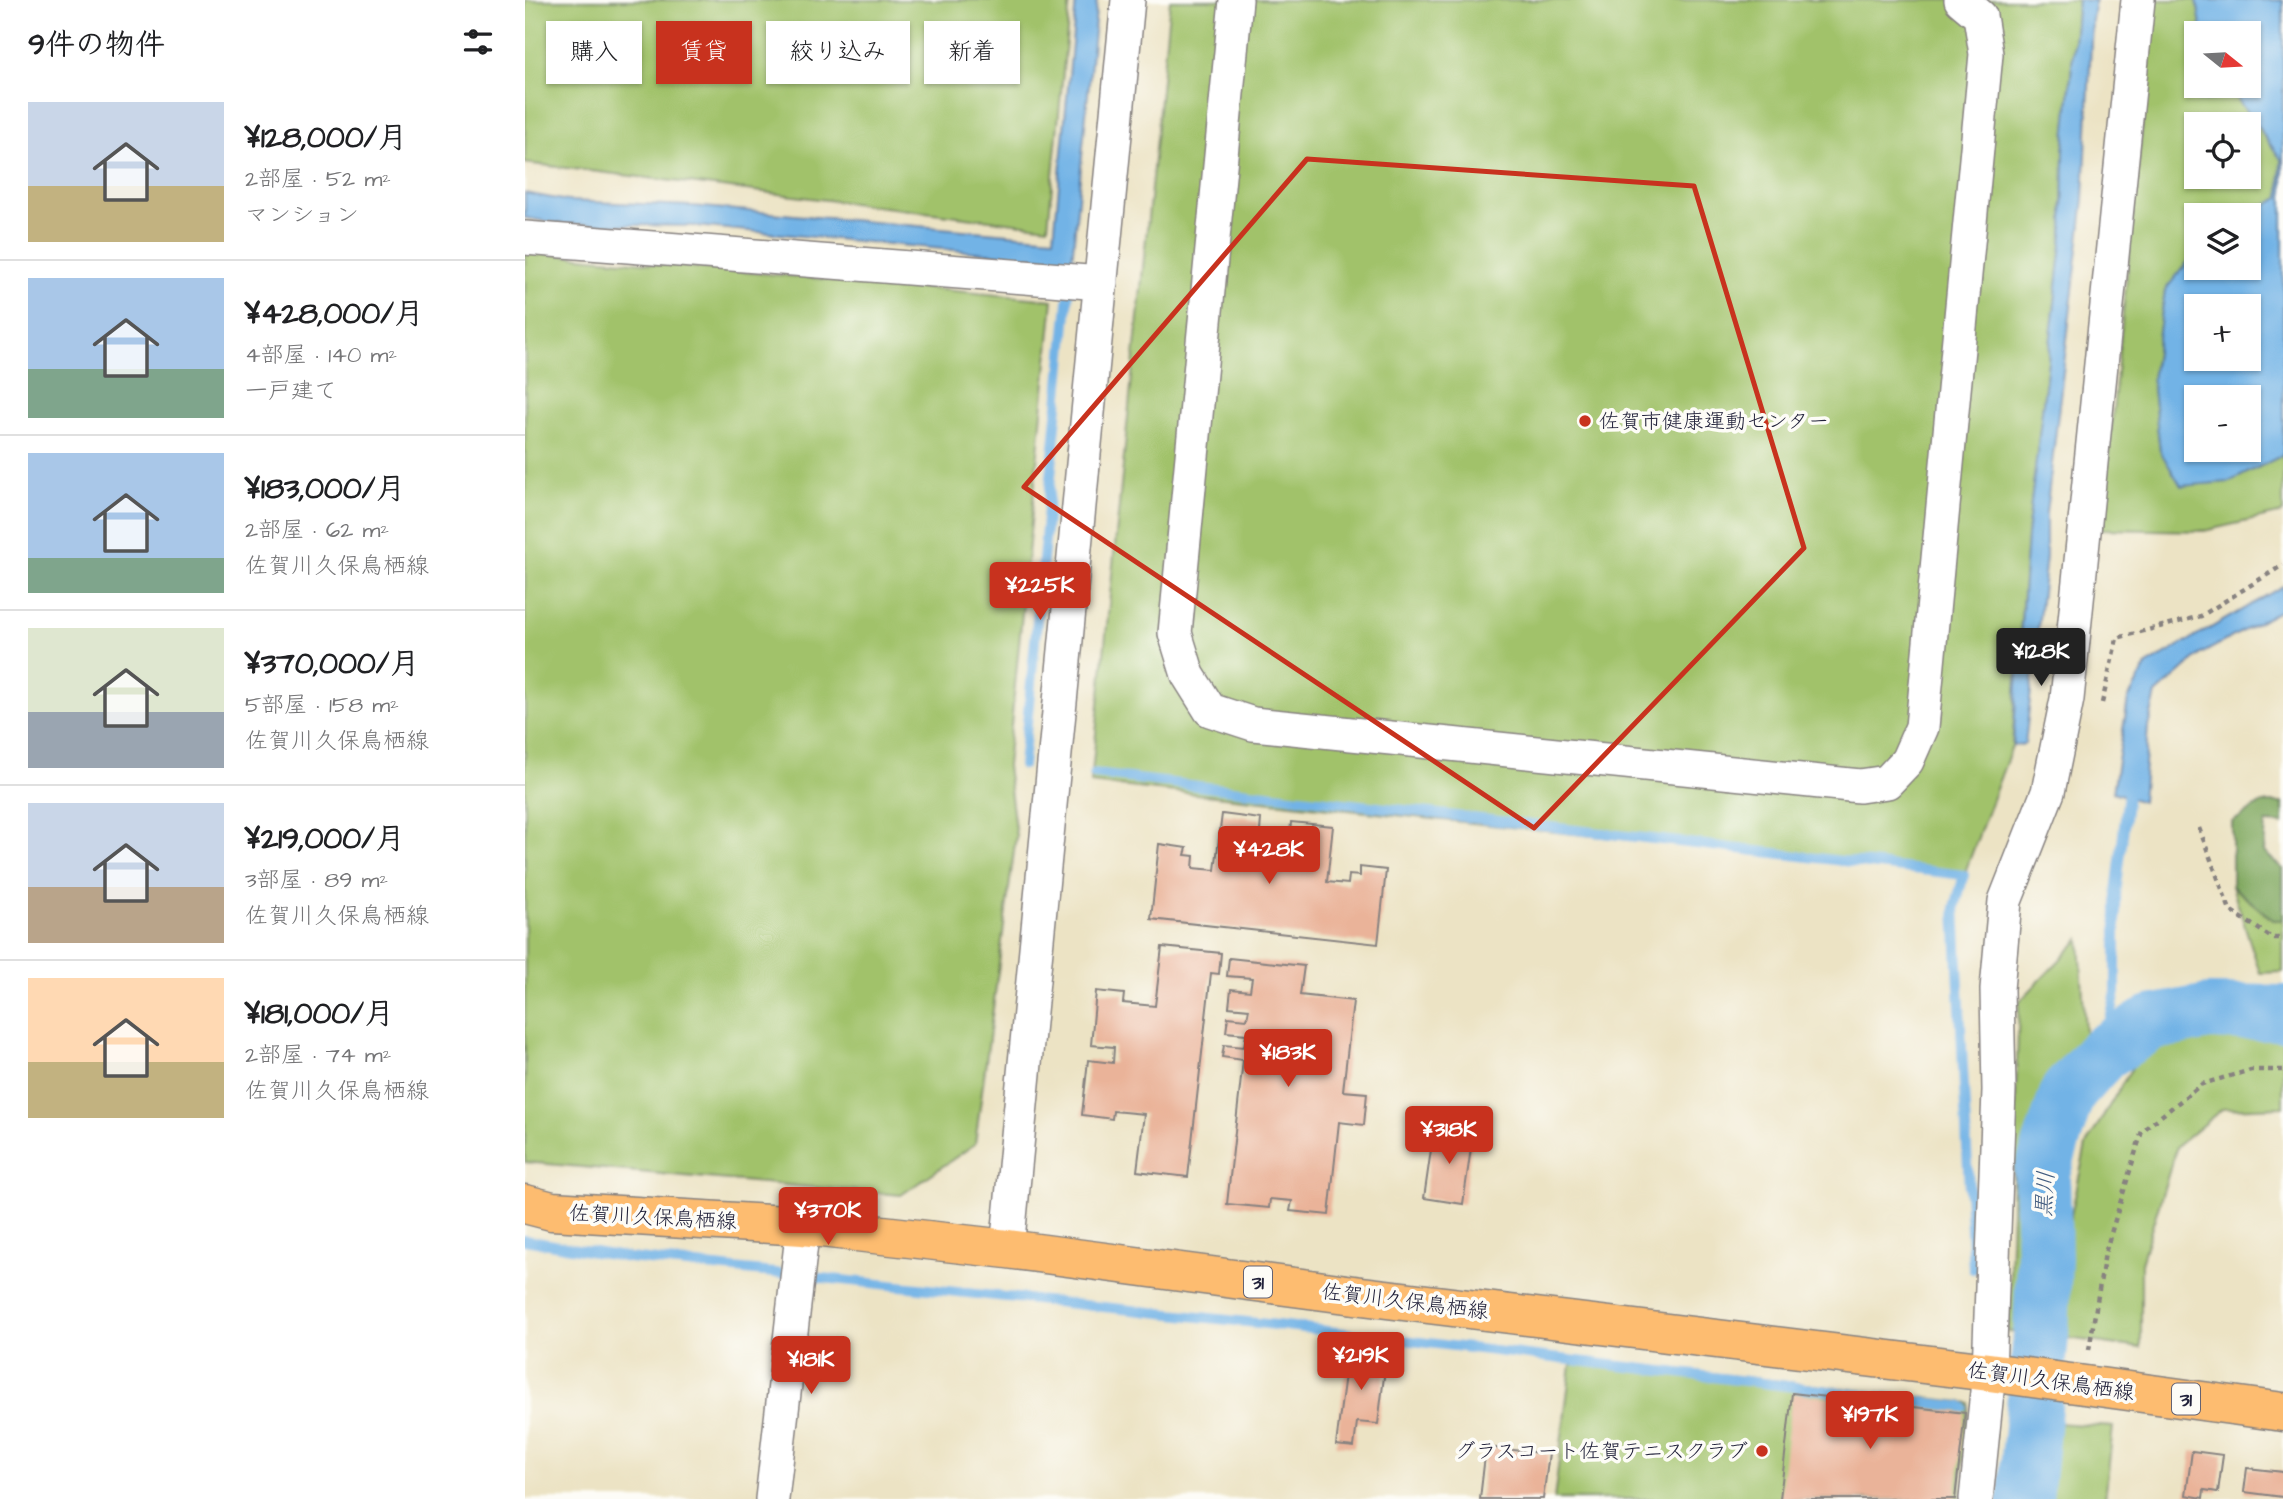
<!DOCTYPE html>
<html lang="ja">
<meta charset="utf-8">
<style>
body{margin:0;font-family:"Architects Daughter","Klee One",sans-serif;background:#f2f2f2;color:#202124;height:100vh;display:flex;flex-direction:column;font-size:26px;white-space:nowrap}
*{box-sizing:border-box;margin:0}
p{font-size:23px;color:#757577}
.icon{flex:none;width:38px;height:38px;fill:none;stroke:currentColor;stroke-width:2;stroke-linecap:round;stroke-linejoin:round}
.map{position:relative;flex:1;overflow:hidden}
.side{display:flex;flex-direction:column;background:#fff;width:525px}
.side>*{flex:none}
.guide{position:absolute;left:21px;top:21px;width:665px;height:63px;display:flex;gap:14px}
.needle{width:46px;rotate:108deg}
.fabs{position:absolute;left:1659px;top:21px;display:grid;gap:14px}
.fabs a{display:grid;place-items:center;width:77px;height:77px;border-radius:0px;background:#fff;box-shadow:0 2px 5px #0004;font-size:35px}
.price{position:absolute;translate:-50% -60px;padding:0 16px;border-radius:7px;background:#c8321e;color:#fff;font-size:23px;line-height:46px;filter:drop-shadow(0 2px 4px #0008)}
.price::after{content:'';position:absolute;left:50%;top:42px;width:21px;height:16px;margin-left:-10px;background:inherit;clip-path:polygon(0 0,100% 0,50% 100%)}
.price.active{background:#222;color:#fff}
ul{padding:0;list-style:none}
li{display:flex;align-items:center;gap:21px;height:175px;padding:0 28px}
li+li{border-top:2px solid #e0e0e0}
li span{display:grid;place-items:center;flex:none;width:196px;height:140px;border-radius:0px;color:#555}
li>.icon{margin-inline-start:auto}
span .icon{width:84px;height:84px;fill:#fffc;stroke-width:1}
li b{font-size:30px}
h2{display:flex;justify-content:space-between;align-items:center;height:84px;padding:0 28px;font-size:30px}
.tag{padding:0 24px;border-radius:0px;background:#fff;box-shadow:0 2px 5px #0004;font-size:24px;line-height:63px}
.tag.active{background:#c8321e;color:#fff}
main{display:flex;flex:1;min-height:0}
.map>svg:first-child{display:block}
</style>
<main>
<section class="side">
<h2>9件の物件<svg class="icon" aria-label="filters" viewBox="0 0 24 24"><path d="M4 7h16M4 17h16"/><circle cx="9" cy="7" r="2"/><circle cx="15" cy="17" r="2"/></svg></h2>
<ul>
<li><span style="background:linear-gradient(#c9d6e8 60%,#c2b280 0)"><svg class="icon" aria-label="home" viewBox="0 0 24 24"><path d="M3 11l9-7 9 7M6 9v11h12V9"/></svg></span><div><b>¥128,000/月</b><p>2部屋 · 52 m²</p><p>マンション</p></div></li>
<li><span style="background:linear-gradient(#a9c7e8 65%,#7fa58c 0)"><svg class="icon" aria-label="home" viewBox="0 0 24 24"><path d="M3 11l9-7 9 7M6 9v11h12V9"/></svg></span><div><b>¥428,000/月</b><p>4部屋 · 140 m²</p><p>一戸建て</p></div></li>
<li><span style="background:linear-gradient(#a9c7e8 75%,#7fa58c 0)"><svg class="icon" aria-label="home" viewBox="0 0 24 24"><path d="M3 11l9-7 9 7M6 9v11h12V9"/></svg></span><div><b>¥183,000/月</b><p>2部屋 · 62 m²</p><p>佐賀川久保鳥栖線</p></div></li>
<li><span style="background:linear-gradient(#dfe7d0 60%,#9aa5b1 0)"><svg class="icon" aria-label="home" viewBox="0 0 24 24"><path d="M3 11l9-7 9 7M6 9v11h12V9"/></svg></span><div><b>¥370,000/月</b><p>5部屋 · 158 m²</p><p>佐賀川久保鳥栖線</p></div></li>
<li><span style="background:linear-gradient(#c9d6e8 60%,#b9a48a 0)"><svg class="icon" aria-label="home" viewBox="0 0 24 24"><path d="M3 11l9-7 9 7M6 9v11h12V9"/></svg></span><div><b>¥219,000/月</b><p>3部屋 · 89 m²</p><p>佐賀川久保鳥栖線</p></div></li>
<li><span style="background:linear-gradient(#ffd9b3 60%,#c2b280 0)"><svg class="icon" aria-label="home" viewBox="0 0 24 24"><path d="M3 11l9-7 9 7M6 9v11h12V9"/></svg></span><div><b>¥181,000/月</b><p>2部屋 · 74 m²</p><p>佐賀川久保鳥栖線</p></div></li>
</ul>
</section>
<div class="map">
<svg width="1758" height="1499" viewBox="0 0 1758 1499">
<rect width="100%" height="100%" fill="#fdfcf7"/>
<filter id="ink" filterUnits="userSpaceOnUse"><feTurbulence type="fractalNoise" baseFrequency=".0143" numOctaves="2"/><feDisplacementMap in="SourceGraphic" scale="14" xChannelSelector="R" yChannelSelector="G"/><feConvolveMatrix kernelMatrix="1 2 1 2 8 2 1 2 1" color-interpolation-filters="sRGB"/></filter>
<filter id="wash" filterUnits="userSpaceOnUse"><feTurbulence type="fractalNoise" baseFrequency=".00686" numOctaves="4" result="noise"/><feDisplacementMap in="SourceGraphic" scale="28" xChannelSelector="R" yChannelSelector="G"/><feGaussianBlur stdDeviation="1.57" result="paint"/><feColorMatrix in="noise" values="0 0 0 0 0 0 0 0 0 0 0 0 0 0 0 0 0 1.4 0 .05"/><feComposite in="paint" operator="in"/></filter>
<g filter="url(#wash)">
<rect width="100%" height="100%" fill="#ece3c4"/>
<g fill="#a1c26b" stroke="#627253" stroke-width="2" fill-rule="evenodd">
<path d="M0,0H545L523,227L0,163Z"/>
<path d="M645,0H1553L1539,151L1538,236L1502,536L1487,746L1439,875L566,783Z"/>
<path d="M1630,0H1672L1677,33H1671V86H1675L1674,100L1711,97L1756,159L1755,199L1722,215H1671V252L1640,291L1627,380L1635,451L1704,482L1758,455V513L1679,531L1576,529ZM1671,124H1724V177H1671Z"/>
<path d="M0,252L528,300L482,766L491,836L450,1144L376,1195L0,1162Z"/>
<path d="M1707,886L1748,920H1758V972L1735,973Z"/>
<path d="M1555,939L1560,1034L1538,1077L1509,1166L1507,1333L1483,1332L1494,1002Z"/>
<path d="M1670,1032H1758V1107L1697,1109L1652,1146L1616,1263V1348L1534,1337L1539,1248L1561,1145L1612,1059Z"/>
<path d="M1047,1357L1444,1403L1434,1499H1029Z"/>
<path d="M1531,1423L1588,1427L1580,1499H1524Z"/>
</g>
<path fill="#80a85f" stroke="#51654d" stroke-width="2" d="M1737,803H1758V824L1741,823L1739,852L1758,869V920H1748L1707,886V822Z"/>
<g fill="#72b3e6" stroke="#4a6a90" stroke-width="2" fill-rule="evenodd">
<path d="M551,0H572L547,261L170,226L39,224L0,218V193L43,201L167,206L529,238Z"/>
<path d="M1553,0H1570L1567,19L1559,199L1521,513V557L1500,744L1488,746L1502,536L1538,236L1539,151Z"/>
<path d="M1672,0H1758V455L1704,482L1656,486L1635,451L1627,380L1640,290L1671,252V268H1724V215H1722L1755,198L1756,159L1711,97L1673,101L1675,86H1724V33H1677ZM1671,306H1724V359H1671ZM1671,397H1724V450H1671Z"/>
<path d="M1758,586V609L1676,654L1631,694L1623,727L1617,802L1588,792L1603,699L1622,665Z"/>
</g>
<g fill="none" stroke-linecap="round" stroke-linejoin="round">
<g stroke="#72b3e6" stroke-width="10">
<path d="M498,765L547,261"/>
<path d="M569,774L1439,875L1430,907L1448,1269"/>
<path d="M1578,1053L1591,992V894L1604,784"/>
<path d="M0,1240L104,1258L761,1326L1438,1407"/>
</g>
<path stroke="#72b3e6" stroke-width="56" d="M1500,1499L1516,1336L1519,1259L1517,1172L1543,1092L1578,1053L1626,1023L1684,1012L1758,1013"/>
</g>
<g id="blocks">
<g fill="#eab399">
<path d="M697,814L736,819L734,843L764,846L766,822L808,826L802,882L823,884L824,875L835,876V867L861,870L853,944L626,919L634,844L662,848L660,855L669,856L668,868L690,870Z"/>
<path d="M637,947L696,953L694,974L686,973L663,1177L612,1171L619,1114L588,1111L587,1119L557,1115L563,1060L588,1063L589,1047L566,1045L571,991L599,994L598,1003L630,1006Z"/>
<path d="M704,958L779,966L775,995L828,1001L818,1091L842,1093L839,1125L814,1122L804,1215L765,1211L767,1201L745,1199L744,1208L702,1204L718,1060L697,1057L699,1045L719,1047L721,1034L701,1032L703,1017L722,1019L724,1009L704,1007L706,989L725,991L727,978L702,976Z"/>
<path d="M909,1129L948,1134L938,1204L899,1198Z"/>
<path d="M824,1342L834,1343L833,1349L862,1353L853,1424L832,1422L829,1447L811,1445Z"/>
<path d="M1267,1393L1440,1413L1430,1499H1255Z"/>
<path d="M961,1447L1024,1454L1018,1499H955Z"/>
<path d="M1667,1451L1698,1455L1693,1492L1679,1490L1678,1498L1661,1495Z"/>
<path d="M1722,1468L1758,1472V1497L1719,1492Z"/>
</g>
</g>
</g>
<g filter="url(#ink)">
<use href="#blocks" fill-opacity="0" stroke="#878280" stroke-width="2"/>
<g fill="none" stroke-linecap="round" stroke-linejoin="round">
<defs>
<g id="minor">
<path d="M711,0L650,633L663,675L685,710L728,724L1335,786L1362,782L1382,761L1397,727L1461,54L1455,16L1436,0"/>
<path d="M0,238L576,283"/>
<path d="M482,1249L603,0"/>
<path d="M247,1499L278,1226"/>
<path d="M1451,1499L1464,1372L1474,1090L1472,989L1480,901L1523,792L1542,699L1613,0"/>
</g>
<path id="major" d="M0,1204L27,1211L278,1226L482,1249L837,1296L1464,1372L1758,1412"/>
</defs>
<use href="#minor" stroke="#878280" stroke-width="36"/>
<use href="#major" stroke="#878280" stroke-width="41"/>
<g stroke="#878280" stroke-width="4.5" stroke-dasharray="5 5" stroke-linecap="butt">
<path d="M1577,703L1592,638L1676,616L1758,565"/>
<path d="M1674,828L1705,910L1747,938H1758"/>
<path d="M1564,1350L1580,1253L1617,1131L1677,1084L1726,1070H1758"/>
</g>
<use href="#minor" stroke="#fff" stroke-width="33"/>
<use href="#major" stroke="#fdbc70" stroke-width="38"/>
</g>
</g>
<path fill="none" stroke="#c8321e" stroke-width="5" stroke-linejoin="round" d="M782,159L1169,186L1279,548L1009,828L499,487Z"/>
<g fill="#c8321e" stroke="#fdfcf7" stroke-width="2.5">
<circle cx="1060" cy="421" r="7"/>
<circle cx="1237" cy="1451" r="7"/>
</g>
<g text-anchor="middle" stroke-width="7" stroke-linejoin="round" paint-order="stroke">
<g fill="#fdfcf7" stroke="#646373" stroke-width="2">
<rect x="719" y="1266.5" width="28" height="31" rx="5"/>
<rect x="1647" y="1383.5" width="28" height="31" rx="5"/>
</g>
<g font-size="19" font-weight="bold" fill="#22223b">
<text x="733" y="1289">31</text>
<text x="1661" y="1406">31</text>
</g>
<g font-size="21" fill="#22223b" stroke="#fdfcf7" text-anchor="start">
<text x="1074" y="428">佐賀市健康運動センター</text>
<text x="1223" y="1458" text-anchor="end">グラスコート佐賀テニスクラブ</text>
</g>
<g font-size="21" fill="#22223b" stroke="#fdfcf7">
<text transform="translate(128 1217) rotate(3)" y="7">佐賀川久保鳥栖線</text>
<text transform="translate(880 1301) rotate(7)" y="7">佐賀川久保鳥栖線</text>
<text transform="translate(1526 1381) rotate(8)" y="7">佐賀川久保鳥栖線</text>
</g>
<g font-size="23" font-style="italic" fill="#425c7f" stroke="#fdfcf7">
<text transform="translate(1519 1194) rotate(-86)" y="8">黒川</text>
</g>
</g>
</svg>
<div class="fabs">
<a><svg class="needle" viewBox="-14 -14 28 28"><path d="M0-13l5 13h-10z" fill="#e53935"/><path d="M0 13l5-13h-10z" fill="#757577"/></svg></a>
<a><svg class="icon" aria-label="locate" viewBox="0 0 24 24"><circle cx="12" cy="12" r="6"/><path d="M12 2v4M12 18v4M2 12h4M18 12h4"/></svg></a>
<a><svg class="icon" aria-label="layers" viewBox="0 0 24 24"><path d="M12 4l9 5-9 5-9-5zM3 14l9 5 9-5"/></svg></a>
<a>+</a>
<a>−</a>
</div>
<b class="price" style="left:515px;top:622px">¥225K</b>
<b class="price active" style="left:1516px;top:688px">¥128K</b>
<b class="price" style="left:744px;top:886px">¥428K</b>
<b class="price" style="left:763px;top:1089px">¥183K</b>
<b class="price" style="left:924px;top:1166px">¥318K</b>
<b class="price" style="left:303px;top:1247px">¥370K</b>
<b class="price" style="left:836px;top:1392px">¥219K</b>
<b class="price" style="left:286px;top:1396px">¥181K</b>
<b class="price" style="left:1345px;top:1451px">¥197K</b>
<div class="guide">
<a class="tag">購入</a>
<a class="tag active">賃貸</a>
<a class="tag">絞り込み</a>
<a class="tag">新着</a>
</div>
</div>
</main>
